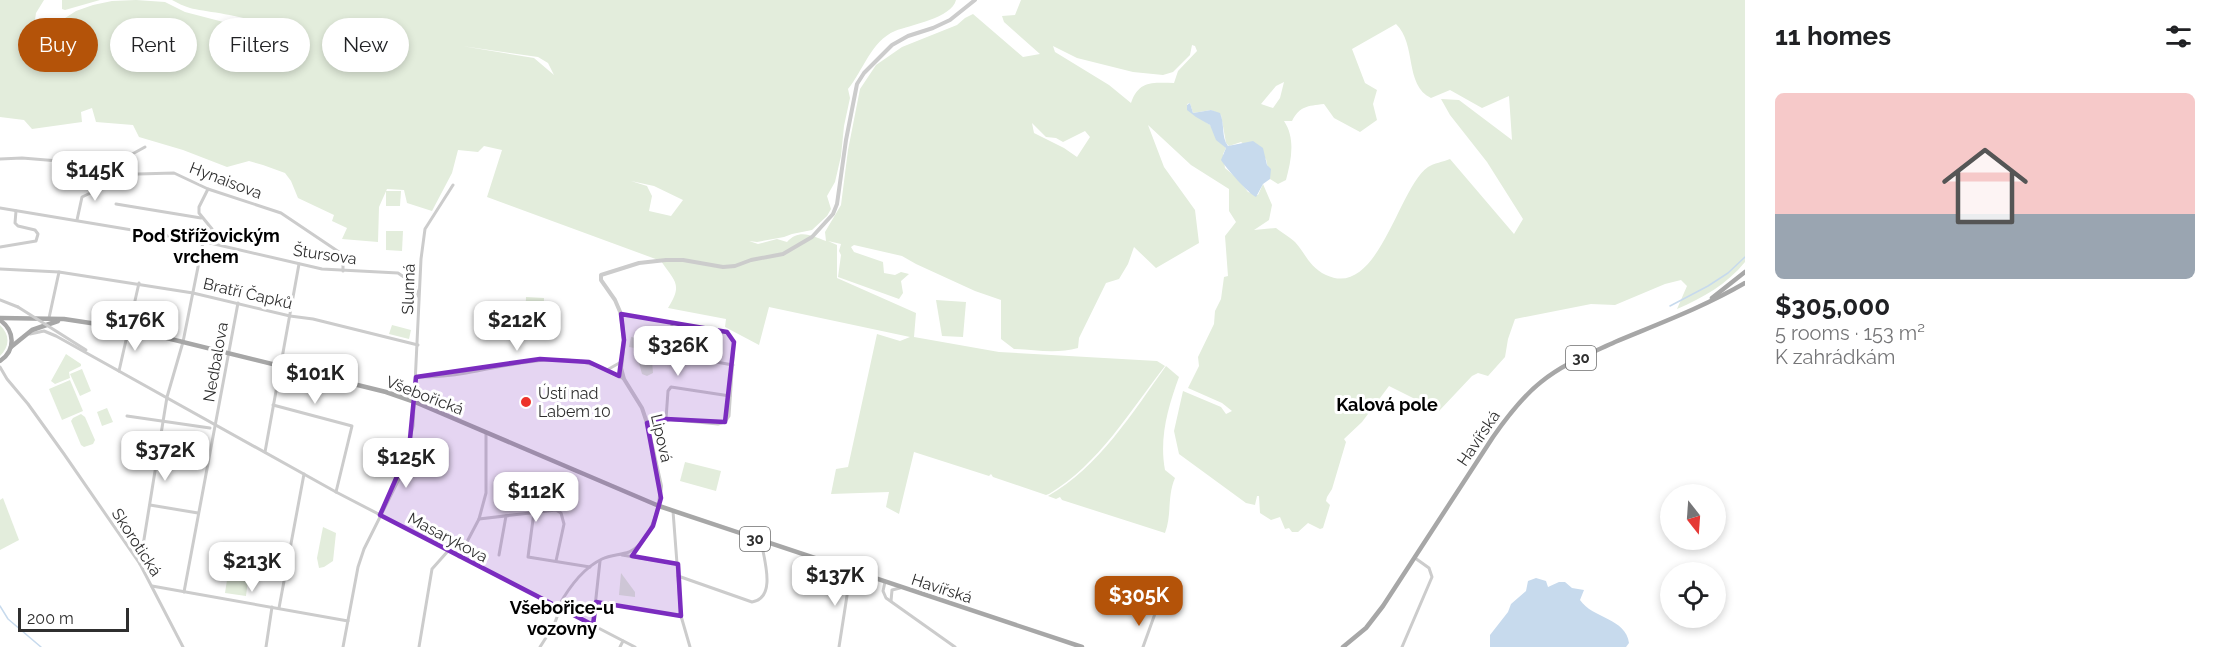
<!DOCTYPE html>
<meta charset="utf-8">
<style>
body{margin:0;font-family:Raleway,sans-serif;background:#f6f6f6;color:#202124;height:100vh;display:flex;flex-direction:column;font-size:22px;white-space:nowrap}
*{box-sizing:border-box;margin:0}
p{font-size:20px;color:#757577}
.icon{flex:none;width:33px;height:33px;fill:none;stroke:currentColor;stroke-width:2;stroke-linecap:round;stroke-linejoin:round}
.map{position:relative;flex:1;overflow:hidden}
.panel{display:flex;flex-direction:column;background:#fff;width:480px}
.panel>*{flex:none}
.hud{position:absolute;left:18px;top:18px;width:570px;height:54px;display:flex;gap:12px}
.needle{width:39px;rotate:163deg}
.tools{position:absolute;left:1660px;top:484px;display:grid;gap:12px}
.tools a{display:grid;place-items:center;width:66px;height:66px;border-radius:50%;background:#fff;box-shadow:0 3px 9px #0003;font-size:30px}
.scale{position:absolute;left:18px;bottom:15px;width:111px;box-sizing:border-box;padding-left:6px;border:3px solid #2f2f2f;border-top:0;font-size:16px;line-height:21px;white-space:nowrap;color:#2f2f2f;-webkit-text-stroke:4px #fff;paint-order:stroke}
.price{position:absolute;translate:-50% -51px;padding:0 14px;border-radius:12px;background:#fff;color:#222;font-size:20px;line-height:39px;filter:drop-shadow(0 2px 3px #0008)}
.price::after{content:'';position:absolute;left:50%;top:36px;width:18px;height:14px;margin-left:-9px;background:inherit;clip-path:polygon(0 0,100% 0,50% 100%)}
.price.on{background:#b45309;color:#fff}
ul{padding:0;list-style:none}
li{display:grid;align-content:center;gap:12px;height:318px;padding:0 30px}
li span{display:grid;place-items:center;height:186px;border-radius:9px;color:#555}
li>.icon{margin-inline-start:auto}
span .icon{width:108px;height:108px;fill:#fffc;stroke-width:1}
li b{font-size:26px}
h2{display:flex;justify-content:space-between;align-items:center;height:72px;padding:0 30px;font-size:26px}
.pill{padding:0 21px;border-radius:27px;background:#fff;box-shadow:0 3px 9px #0003;font-size:21px;line-height:54px}
.pill.on{background:#b45309;color:#fff}
main{display:flex;flex:1;min-height:0}
.map>svg:first-child{display:block}
</style>
<main>
<div class="map">
<svg width="1745" height="647" viewBox="0 0 1745 647">
<rect width="100%" height="100%" fill="#fff"/>
<g fill="#e3eddc" fill-rule="evenodd">
<path d="M0,0H44L36,13L35,20L40,27L48,29L76,11L93,5L112,1L136,0L165,2L185,12L273,35C265,16 209,13 190,8C183,6 178,3 172,0H956C952,18 910,25 895,31C871,41 863,71 848,89L850,98L844,126L841,156L835,182L827,196L831,209L827,216L812,230L792,234L784,237L757,242L749,241L758,244L777,239L787,242C799,228 813,236 826,241L825,232L841,205L848,150L860,89L876,65L902,47L957,25L965,18L973,14L1023,57L1040,54L1004,22L1002,16L1015,15L1021,0H1745V262C1727,284 1703,298 1677,309L1687,286L1681,280L1665,284L1615,305L1591,304L1515,319L1508,339L1505,357L1488,376L1478,373L1472,376L1439,411L1389,386L1362,422L1344,439L1346,442L1332,489L1327,497L1326,501L1330,505L1323,528L1320,529L1308,523L1298,532H1292L1289,528L1285,529L1280,517L1271,520L1260,513L1259,496H1257L1255,505L1246,503L1179,454L1174,431L1183,391L1221,407L1226,414L1232,411L1222,403L1188,388L1199,366L1198,357L1214,324L1215,311L1221,299L1224,277L1228,276L1225,236L1236,222L1229,211V189L1191,165L1148,125L1164,167L1195,210L1199,243L1156,268L1134,247L1128,264L1119,279L1106,283L1079,338L1078,348C1057,354 1035,350 1014,349L1001,339V300L975,291L916,264L902,256L854,245L851,247L854,252L883,262L884,273L895,275L901,272L909,274L901,281L903,293L899,299L838,277L841,255L839,251L841,244L828,241L837,245V278L916,313L914,337L999,352L1157,361L1165,366C1130,411 1099,464 1049,494L1046,495L993,477L991,474L989,476L914,452L899,514L886,507L889,492L831,494L836,469L848,467L877,334L900,341L910,337L769,307L759,345L725,327L726,319L668,308C683,284 675,282 661,261L487,197L502,150L484,146L478,152L458,150L452,173L432,211L407,203L404,190L387,189L379,207L378,242L342,239L347,228L332,221L334,215L298,198L291,181L285,173L263,165L249,161L227,167L183,150L139,137L133,125L96,122L92,108L81,112L82,122L32,129L24,120L0,117ZM1396,24C1417,44 1404,85 1431,98L1450,90L1482,108L1509,96L1512,140L1459,100L1441,99L1450,115L1487,162L1523,219L1514,234L1450,159C1443,162 1434,163 1428,167C1398,188 1378,300 1326,275C1309,267 1306,254 1295,242C1290,237 1282,233 1276,228L1254,230L1269,220L1272,205L1263,184L1258,195L1248,192L1238,179L1225,168L1223,154L1226,148L1210,125L1188,110L1187,104L1190,103L1193,113L1211,110L1221,115L1226,143L1229,146L1241,142L1266,159L1270,179L1278,184L1286,180C1291,161 1296,139 1284,121H1292C1300,106 1307,106 1324,104L1334,118L1360,132L1377,120L1373,104L1377,90L1365,83L1352,49ZM1192,45L1195,46L1197,51L1178,71L1174,83C1153,83 1139,80 1131,103L1109,85L1055,52L1053,46L1077,58L1133,72L1163,75L1173,72L1190,55ZM462,46L538,57L548,63L554,75L534,58ZM1284,82L1280,98L1273,108L1261,104L1276,86ZM1032,123L1046,137L1056,138L1063,142L1085,131L1090,137L1077,157L1064,148L1034,133ZM631,181L654,186L683,200L671,216L649,211L652,196L647,186Z"/>
<path d="M62,0H100L65,10L62,9Z"/>
<path d="M386,191H401L400,206H386Z"/>
<path d="M386,231H403L402,251L386,250Z"/>
<path d="M526,297L544,298L543,322L525,321Z"/>
<path d="M936,300L966,302L963,337L942,336Z"/>
<path d="M0,325C10,335 10,346 0,356Z"/>
<path d="M392,325L411,330L409,339L389,334Z"/>
<path d="M631,337L649,340L647,350L629,347Z"/>
<path d="M66,354L81,364V366L69,372L70,378L55,384L51,381Z"/>
<path d="M646,358L652,361L653,373L647,376L642,374L638,359Z"/>
<path d="M1166,366L1179,377C1168,407 1159,438 1165,470L1175,478C1167,496 1172,515 1165,533L1062,500L1060,497L1056,499L1048,496C1099,467 1133,412 1166,366Z"/>
<path d="M82,369L91,391L80,396L70,374Z"/>
<path d="M70,380L83,411L62,420L49,389Z"/>
<path d="M107,408L113,422L102,426L97,412Z"/>
<path d="M81,414L85,417L95,440L93,444L84,447L81,445L71,421L73,418Z"/>
<path d="M685,462L721,471L716,491L680,481Z"/>
<path d="M3,498L19,540L0,550V500Z"/>
<path d="M323,527L336,533L333,561L324,567L319,568L317,558Z"/>
<path d="M231,554L251,556L246,596L225,593Z"/>
<path d="M621,573L635,592V597L619,595Z"/>
</g>
<g fill="#c7daed">
<path d="M1190,103L1193,113L1211,110L1220,113C1225,124 1221,137 1228,146L1253,141L1263,148L1267,165L1271,169L1270,179L1263,184L1256,197C1250,195 1225,167 1221,160L1226,148L1216,140L1210,125L1196,117L1187,110V105Z"/>
<path d="M1536,578L1546,581L1548,587L1559,582H1565L1572,588L1584,590L1580,600C1593,619 1626,618 1629,643L1626,647H1490V635L1508,612L1511,604L1526,591L1528,581Z"/>
</g>
<g fill="none" stroke-linecap="round" stroke-linejoin="round">
<g stroke="#c7daed" stroke-width="1.5">
<path d="M1670,306L1708,286L1728,273L1745,257"/>
<path d="M0,606L8,619L41,647"/>
</g>
<g stroke="#ccc" stroke-width="3">
<path d="M0,159L22,158L71,162L138,174L174,173L208,189L281,213L339,252L343,257V271"/>
<path d="M122,172L125,158L145,147"/>
<path d="M208,189L199,207V213L212,229L210,243"/>
<path d="M116,204L201,218"/>
<path d="M0,208L210,243L322,269L398,273L414,284L418,296"/>
<path d="M77,220L82,197L101,188L106,183"/>
<path d="M0,247L36,241L38,234L35,230L18,226L15,223L16,211"/>
<path d="M0,269L59,272L193,293L290,316L313,319L418,345"/>
<path d="M0,300L18,307"/>
<path d="M621,314L727,332L734,342L729,416L725,422L718,424L666,419L647,423"/>
<path d="M49,318L59,272"/>
<path d="M672,323L671,354L733,365"/>
<path d="M30,334L44,331L56,336L336,492L635,647"/>
<path d="M0,367L7,379L28,404L64,454L140,564L183,647"/>
<path d="M607,370L624,379"/>
<path d="M119,371L139,283"/>
<path d="M416,377C432,377 450,376 466,373C514,365 561,349 607,370L621,362"/>
<path d="M273,405L352,426L336,492"/>
<path d="M127,416L210,428"/>
<path d="M666,419L668,391L671,387L730,396"/>
<path d="M265,452L299,264"/>
<path d="M150,505L198,513"/>
<path d="M673,511L681,616L690,647"/>
<path d="M534,512L528,557L590,567"/>
<path d="M479,519L556,510L561,513L564,524L556,561"/>
<path d="M499,555L506,516"/>
<path d="M622,555L678,564"/>
<path d="M459,557L479,519L486,493V432"/>
<path d="M140,564L167,397L183,342L203,242"/>
<path d="M678,576L752,602C777,598 764,559 761,541"/>
<path d="M885,582L883,591L886,598L955,647"/>
<path d="M152,586L348,621"/>
<path d="M184,592L238,303"/>
<path d="M891,601L892,590L900,588"/>
<path d="M595,602L681,616"/>
<path d="M558,607C568,589 583,568 602,559C611,555 621,555 629,552C647,544 653,523 659,506"/>
<path d="M279,608L304,474"/>
<path d="M593,625L600,561"/>
<path d="M266,647L272,607"/>
<path d="M343,647L358,567L364,549L402,473L413,426L421,259L425,229L453,185"/>
<path d="M419,647L432,569L448,551"/>
<path d="M540,647L554,625L560,609"/>
<path d="M620,647L623,641"/>
<path d="M839,647L851,570"/>
<path d="M1143,647L1161,597"/>
<path d="M1402,647L1432,577L1429,568L1415,558"/>
</g>
<path stroke="#ccc" stroke-width="4" d="M659,506L661,486L647,423L642,408L624,379L621,368L624,340L621,314L615,300L601,280V275L639,263L666,260H683L723,267L735,266L751,260L783,254L812,237L833,214L837,204L846,140L857,84L864,73L892,45L908,36L933,28L950,20L975,0"/>
<g stroke="#a7a7a7" stroke-width="4.5">
<path d="M1712,298L1745,272"/>
<path d="M0,318L64,319L130,329L386,392L415,402L659,506L1082,647"/>
<path d="M0,320C15,331 16,350 0,361"/>
<path d="M11,347L32,330L58,321"/>
<path d="M1343,647L1366,628L1383,606L1493,437C1507,417 1522,397 1541,382C1563,364 1589,354 1615,342C1658,324 1704,307 1745,283"/>
</g>
<path stroke="#ccc" stroke-width="3" d="M18,307L86,350"/>
</g>
<path fill="#7b2cbf" fill-opacity="0.2" stroke="#7b2cbf" stroke-width="4.5" stroke-linejoin="round" d="M621,314L727,332L734,342L725,422L666,419L647,423L661,498L653,526L632,556L678,564L681,616L596,602L593,625L380,515L409,449L416,377L540,359L589,362L619,376L624,340Z"/>
<circle fill="#ed322a" stroke="#fff" stroke-width="2" cx="526" cy="402" r="6"/>
<g text-anchor="middle" stroke-width="6" stroke-linejoin="round" paint-order="stroke">
<g fill="#fff" stroke="#6d6d6d" stroke-width="1.5">
<rect x="1566" y="346" width="30" height="24" rx="4.5"/>
<rect x="740" y="527" width="30" height="24" rx="4.5"/>
</g>
<g font-size="15" font-weight="bold" fill="#2f2f2f">
<text x="1581" y="363">30</text>
<text x="755" y="544">30</text>
</g>
<g font-size="16" fill="#2f2f2f" stroke="#fff">
<text transform="translate(226 180) rotate(21)" y="6">Hynaisova</text>
<text transform="translate(325 254) rotate(8)" y="6">Štursova</text>
<text transform="translate(408 289) rotate(-88)" y="6">Slunná</text>
<text transform="translate(248 293) rotate(13)" y="6">Bratří Čapků</text>
<text transform="translate(215 362) rotate(-80)" y="6">Nedbalova</text>
<text transform="translate(425 395) rotate(21)" y="6">Všebořická</text>
<text transform="translate(662 438) rotate(77)" y="6">Lipová</text>
<text transform="translate(1478 438) rotate(-56)" y="6">Havířská</text>
<text transform="translate(448 537) rotate(28)" y="6">Masarykova</text>
<text transform="translate(137 542) rotate(57)" y="6">Skorotická</text>
<text transform="translate(942 588) rotate(18)" y="6">Havířská</text>
</g>
<g font-size="16" fill="#2f2f2f" stroke="#fff" text-anchor="start">
<text x="538" y="399">Ústí nad<tspan x="538" dy="18">Labem 10</tspan></text>
</g>
<g font-size="18" font-weight="bold" fill="#000" stroke="#fff">
<text x="206" y="242">Pod Střížovickým<tspan x="206" dy="21">vrchem</tspan></text>
<text x="1387" y="411">Kalová pole</text>
<text x="562" y="614">Všebořice-u<tspan x="562" dy="21">vozovny</tspan></text>
</g>
</g>
</svg>
<div class="tools">
<a><svg class="needle" viewBox="-14 -14 28 28"><path d="M0-13l5 13h-10z" fill="#e53935"/><path d="M0 13l5-13h-10z" fill="#757577"/></svg></a>
<a><svg class="icon" aria-label="locate" viewBox="0 0 24 24"><circle cx="12" cy="12" r="6"/><path d="M12 2v4M12 18v4M2 12h4M18 12h4"/></svg></a>
</div>
<div class="scale">200 m</div>
<b class="price" style="left:95px;top:202px">$145K</b>
<b class="price" style="left:135px;top:352px">$176K</b>
<b class="price" style="left:517px;top:352px">$212K</b>
<b class="price" style="left:678px;top:377px">$326K</b>
<b class="price" style="left:315px;top:405px">$101K</b>
<b class="price" style="left:165px;top:482px">$372K</b>
<b class="price" style="left:406px;top:489px">$125K</b>
<b class="price" style="left:536px;top:523px">$112K</b>
<b class="price" style="left:252px;top:593px">$213K</b>
<b class="price" style="left:835px;top:607px">$137K</b>
<b class="price on" style="left:1139px;top:627px">$305K</b>
<div class="hud">
<a class="pill on">Buy</a>
<a class="pill">Rent</a>
<a class="pill">Filters</a>
<a class="pill">New</a>
</div>
</div>
<section class="panel">
<h2>11 homes<svg class="icon" aria-label="filters" viewBox="0 0 24 24"><path d="M4 7h16M4 17h16"/><circle cx="9" cy="7" r="2"/><circle cx="15" cy="17" r="2"/></svg></h2>
<ul>
<li><span style="background:linear-gradient(#f6c9c9 65%,#9aa5b1 0)"><svg class="icon" aria-label="home" viewBox="0 0 24 24"><path d="M3 11l9-7 9 7M6 9v11h12V9"/></svg></span><div><b>$305,000</b><p>5 rooms · 153 m²</p><p>K zahrádkám</p></div></li>
</ul>
</section>
</main>
